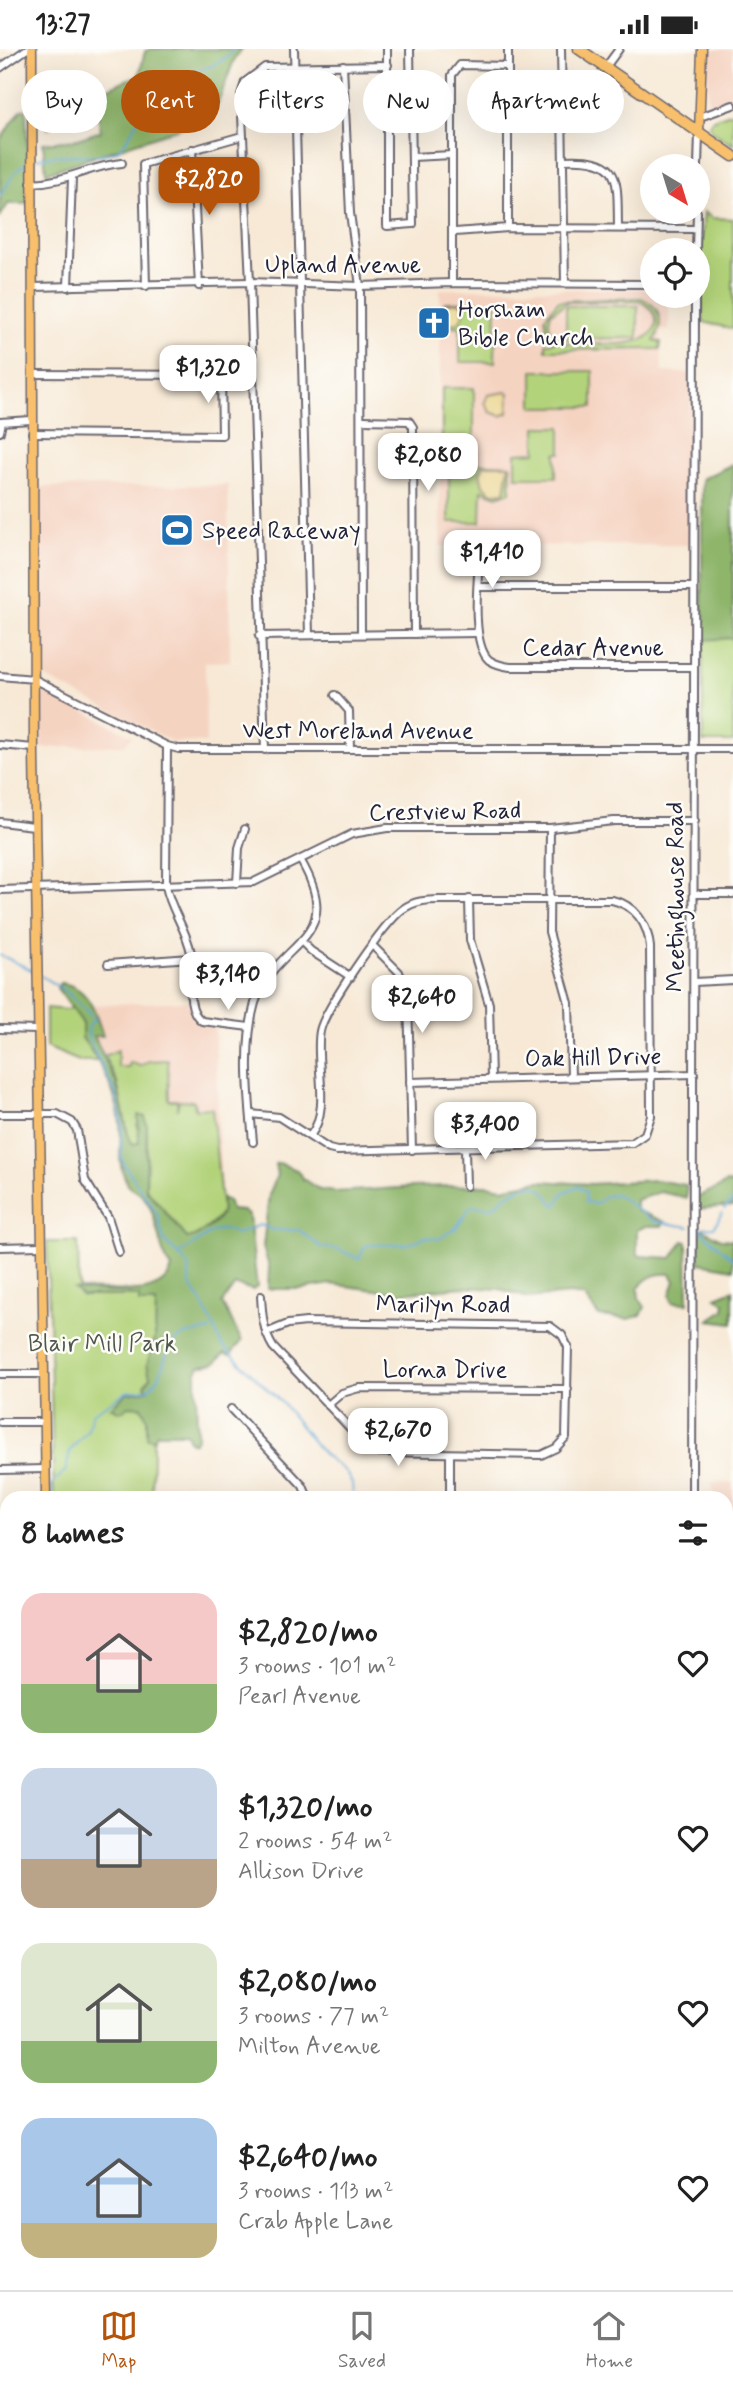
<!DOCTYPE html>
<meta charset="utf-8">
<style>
body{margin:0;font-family:Mynerve,sans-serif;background:#f2f2f2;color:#222;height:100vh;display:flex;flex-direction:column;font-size:26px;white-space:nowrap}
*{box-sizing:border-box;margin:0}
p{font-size:23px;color:#767676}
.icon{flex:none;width:38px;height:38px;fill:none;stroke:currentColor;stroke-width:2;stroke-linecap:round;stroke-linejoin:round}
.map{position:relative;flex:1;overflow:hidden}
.side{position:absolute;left:0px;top:1442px;width:733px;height:800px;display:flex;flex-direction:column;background:#fff;border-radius:21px 21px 0 0;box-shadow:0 7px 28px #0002}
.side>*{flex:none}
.banner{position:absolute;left:21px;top:21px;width:691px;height:63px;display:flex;gap:14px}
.needle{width:46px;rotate:142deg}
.fabs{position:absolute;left:640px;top:105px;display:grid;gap:14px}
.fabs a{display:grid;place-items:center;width:70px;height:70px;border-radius:50%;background:#fff;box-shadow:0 7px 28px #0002;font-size:35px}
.price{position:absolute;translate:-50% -60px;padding:0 16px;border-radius:14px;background:#fff;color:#222;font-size:23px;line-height:46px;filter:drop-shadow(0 2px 4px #0008)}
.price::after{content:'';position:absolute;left:50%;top:42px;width:21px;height:16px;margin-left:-10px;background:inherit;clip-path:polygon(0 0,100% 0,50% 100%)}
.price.current{background:#b45309;color:#fff}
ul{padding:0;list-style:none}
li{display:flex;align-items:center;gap:21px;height:175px;padding:0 21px}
li span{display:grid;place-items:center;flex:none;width:196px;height:140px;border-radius:21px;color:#555}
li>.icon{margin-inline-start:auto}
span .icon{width:84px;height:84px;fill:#fffc;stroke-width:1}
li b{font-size:30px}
h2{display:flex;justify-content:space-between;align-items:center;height:84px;padding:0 21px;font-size:30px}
.pill{padding:0 24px;border-radius:32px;background:#fff;box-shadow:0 7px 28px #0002;font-size:24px;line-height:63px}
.pill.current{background:#b45309;color:#fff}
.status{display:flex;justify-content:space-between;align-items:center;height:49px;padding:0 35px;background:#fff;direction:ltr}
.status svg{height:19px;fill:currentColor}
.tabs{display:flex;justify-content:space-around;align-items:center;height:98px;border-top:2px solid #e0e0e0;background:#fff;font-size:19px;color:#767676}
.tabs a{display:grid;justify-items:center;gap:4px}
.tabs .current{color:#b45309}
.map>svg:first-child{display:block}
</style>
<div class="status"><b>13:27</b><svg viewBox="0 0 49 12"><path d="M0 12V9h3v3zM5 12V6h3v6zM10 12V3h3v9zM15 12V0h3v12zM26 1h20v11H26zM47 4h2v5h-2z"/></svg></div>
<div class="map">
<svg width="733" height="2241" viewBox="0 0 733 2241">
<rect width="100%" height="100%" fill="#fdfcf7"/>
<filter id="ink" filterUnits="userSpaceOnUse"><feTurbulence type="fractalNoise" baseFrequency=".0143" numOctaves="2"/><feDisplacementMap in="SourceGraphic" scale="14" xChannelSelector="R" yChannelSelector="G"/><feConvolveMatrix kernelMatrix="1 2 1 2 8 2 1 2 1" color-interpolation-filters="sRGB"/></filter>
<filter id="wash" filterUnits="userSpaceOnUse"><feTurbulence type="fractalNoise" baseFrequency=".00686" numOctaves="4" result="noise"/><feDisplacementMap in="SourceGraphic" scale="28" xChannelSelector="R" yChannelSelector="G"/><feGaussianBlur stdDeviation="1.57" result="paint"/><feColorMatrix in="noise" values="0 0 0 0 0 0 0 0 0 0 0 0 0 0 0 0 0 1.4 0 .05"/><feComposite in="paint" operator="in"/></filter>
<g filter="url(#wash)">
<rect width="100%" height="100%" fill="#f7e9d6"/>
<g fill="#f5d3c1">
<path d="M707,0H733V52L708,61Z"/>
<path d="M440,240H653V247H669V281L660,282L662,323L691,324V496L440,497Z"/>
<path d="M228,436L230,612L205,613L206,694L173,693L44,628L41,623L39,438Z"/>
<path d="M44,644H48L132,687L125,696L41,699V650Z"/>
<path d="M189,952L191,963L198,973L215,978L222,1170L117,1033L94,987H103L93,956Z"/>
<path d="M712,1434H733V1471H726V1449H712Z"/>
<path d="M7,1812V1869L4,1870L0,1863V1815Z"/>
<path d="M0,1893L7,1905V1981L0,1985V1953L6,1949L0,1939Z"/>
<path d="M131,2235H195L198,2241H135Z"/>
<path d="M214,2235H273L277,2241H218Z"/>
</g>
<g fill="#b3d37a" stroke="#6a7a5a" stroke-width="2" fill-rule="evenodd">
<path d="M733,63V96L713,83L709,76L713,70Z"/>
<path d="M704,163L712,169L733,170V280L703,273L700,206Z"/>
<path d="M641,249C661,257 665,275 654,292L661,293L660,300L546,301V294L554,293L547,282L545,268L558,252ZM638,252C647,255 654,260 656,271C659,304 587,294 566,294C551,290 546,278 551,264L567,253Z"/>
<path d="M445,253H496L495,313H460V277L451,278L441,273Z"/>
<path d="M566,257H638V289L566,290Z"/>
<rect x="533" y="322" width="60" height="36"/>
<rect x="442" y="339" width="32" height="59"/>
<path d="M536,378H561V404H556V428H516V404L536,403Z"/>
<path d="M449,413L511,416L510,443L497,447L482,441L481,473H449Z"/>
<path d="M733,415V693H703L702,430Z"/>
<path d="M72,957L82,973L97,1012H79L46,998V959L68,961Z"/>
<path d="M118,1001V1018H129L130,1013L140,1017L149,1012L168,1011L169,1051H177V1061L179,1051L194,1052L195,1060L212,1059L222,1163C217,1173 198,1187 187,1190L146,1140L147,1076L144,1068L137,1075L140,1085L139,1094L133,1095L129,1090L117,1033L104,1007Z"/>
<path d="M47,1193H78L79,1240L144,1242L156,1254L152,1449H54Z"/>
</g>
<g fill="#8eb56a" stroke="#586c52" stroke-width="2">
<path d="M152,0H242L234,11L213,68L46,124L43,94L74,91L101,82L98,67L90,58L48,79L45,73L62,65L58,53L59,44L65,51C95,54 113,32 139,27L145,2Z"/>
<path d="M26,60L29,155H8L0,168V91L21,61Z"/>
<path d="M733,415V589L702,591V430Z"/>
<path d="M60,934C88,936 96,964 103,987H94L116,1033L129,1090L133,1095L139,1094L138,1066L145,1068L147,1076L146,1140L187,1189C196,1188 216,1175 220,1167C223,1161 222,1155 221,1149L228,1152L231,1161L243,1162L249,1167L257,1238L253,1241L235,1236L222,1254L242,1292L230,1306L225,1304L215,1314L200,1317L196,1324L197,1389L194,1394L189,1392L186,1384H157L154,1390L147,1389V1369L141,1358L129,1357L120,1363L111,1358L127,1344L148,1341L145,1336L150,1328L147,1315L155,1290L156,1254H139V1247H82L74,1240C101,1241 162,1254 172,1219C152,1197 163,1151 129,1138C114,1108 123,1103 120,1074C117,1044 100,1013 82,989V973L57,939Z"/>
<path d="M279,1114L297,1121L303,1130L320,1141L335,1143L414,1138L487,1136L502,1139L539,1132L591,1135L655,1131L686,1136L687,1149L660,1143L636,1151V1161L665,1173L662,1177H646L637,1181V1204L640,1207L672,1209L683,1192L687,1193L688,1254L672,1253L670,1246L675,1232L671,1225C656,1224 648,1227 638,1239L639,1249L645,1258L641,1266L629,1270L599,1267L584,1247L569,1245L528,1249L500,1240L463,1238L398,1244L331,1235L301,1240H268L269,1218L263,1198L269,1146L277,1126L275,1115Z"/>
<path d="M725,1134L733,1135V1157L697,1160V1150C705,1141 716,1143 725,1134Z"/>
<path d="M703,1180L721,1190L733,1191V1220L699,1214V1185Z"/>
<path d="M733,1241V1274L709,1271L724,1261L725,1254L716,1248Z"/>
</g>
<g fill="#eeda9e" stroke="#887e6c" stroke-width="2">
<path d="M444,254H462L464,265L459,273L452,275L443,271Z"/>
<path d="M506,343L509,344L508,364L501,367L490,363L485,353L488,346Z"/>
<path d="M484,416H509L505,443L493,444L483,436L480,424Z"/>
</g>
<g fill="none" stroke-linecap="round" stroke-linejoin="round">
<g stroke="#62a6d7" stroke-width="2">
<path d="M36,110C60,102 93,111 116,102C127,98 142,57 155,44C180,21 211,26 235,0"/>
<path d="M0,146C11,134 11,122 27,114"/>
<path d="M0,906L34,922"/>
<path d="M41,927L67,943L95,970L88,978L89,991L115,1043L122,1075L121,1108L125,1117L157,1164L164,1192L188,1215L190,1236L202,1253L222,1296L282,1354L323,1405L346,1423L352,1434L353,1449"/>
<path d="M724,1160L733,1151"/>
<path d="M698,1179L733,1210"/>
<path d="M700,1179L714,1178L722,1164"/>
<path d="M180,1204C201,1194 214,1171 237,1185L260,1176L274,1181H299L321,1198L338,1200L359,1210L365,1197L370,1196L409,1195L425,1188L439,1190L455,1180L471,1157L493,1158C503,1148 525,1130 541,1140C548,1144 550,1153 556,1157L563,1144L578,1137L586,1143V1153L596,1155L606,1147L616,1145L653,1172L689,1178"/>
<path d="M50,1449L52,1435L66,1421L70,1402L88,1381L92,1364L128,1342L149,1340L159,1328L170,1296L184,1286L210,1281"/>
</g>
</g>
</g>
<g filter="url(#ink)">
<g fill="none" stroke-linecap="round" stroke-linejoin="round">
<defs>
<g id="minor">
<path d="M294,0L309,586"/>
<path d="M387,0V177L413,175L410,0"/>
<path d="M561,0L565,234"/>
<path d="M343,16L350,164L360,237L361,585"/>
<path d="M0,19L27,0"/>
<path d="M605,19L619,0"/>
<path d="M700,68L733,56"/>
<path d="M192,100L199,237"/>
<path d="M412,108L452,106"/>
<path d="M564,111C623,108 617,130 618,178"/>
<path d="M698,117L699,84"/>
<path d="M31,134C68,133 88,117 122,114"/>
<path d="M508,179V0"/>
<path d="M455,183L508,179L696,180"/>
<path d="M696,201L697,163"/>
<path d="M452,234V26L460,16L508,17"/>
<path d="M146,237L143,115L242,87"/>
<path d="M33,238L250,233L360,237L452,234L653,235"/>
<path d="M68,238L72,129"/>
<path d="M32,325L221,326L222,386L32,384"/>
<path d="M362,371L409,372L413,378L414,585"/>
<path d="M0,373L31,371"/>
<path d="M0,383L2,373"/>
<path d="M480,497C479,522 469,593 489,611C495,615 503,617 510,618H694"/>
<path d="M479,538H694"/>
<path d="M259,587L478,584"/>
<path d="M0,627L34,630L167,697L179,700H733"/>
<path d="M335,646L349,662L350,700"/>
<path d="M0,696L34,699"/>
<path d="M167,697L166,837C170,860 187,881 191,904C194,924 183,959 202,972L249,978"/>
<path d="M265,701L250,233L241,46L245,33L265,18L388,16"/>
<path d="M0,773L34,777"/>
<path d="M550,779L549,883L569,954L571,1028"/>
<path d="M237,834L239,799L245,780"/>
<path d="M0,841L254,833L352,785L387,779H550L614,772H695"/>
<path d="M695,845H733"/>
<path d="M469,850L470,891L489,955L491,1029"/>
<path d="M301,892L311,902L351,928"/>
<path d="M372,896L399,923L408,948L412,1101"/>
<path d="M108,915L191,909"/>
<path d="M694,933L733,931"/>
<path d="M0,980L38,981"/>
<path d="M410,1033L694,1025"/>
<path d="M0,1065H57L72,1073L77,1081L85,1131L108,1168L119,1203"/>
<path d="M251,1065L279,1068L329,1100L337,1102L632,1094L645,1085L651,1067L650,898C648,875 635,856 612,851H439C426,851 414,852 403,860C385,872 324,961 320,982C314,1014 332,1060 310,1087"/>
<path d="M253,1093C249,1049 243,997 255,954C275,890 348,894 301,812"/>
<path d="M465,1100L466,1137"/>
<path d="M0,1198L40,1197"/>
<path d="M261,1247C262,1265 263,1282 273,1298L366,1396L379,1403L541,1406L556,1399L566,1388L568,1298L562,1286L550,1277L306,1273L288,1275L266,1284"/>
<path d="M0,1325H43"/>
<path d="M328,1356L342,1344L359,1339L568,1340"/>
<path d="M231,1360L303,1437L308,1449"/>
<path d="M0,1373H44"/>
<path d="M0,1421L45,1420"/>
<path d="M450,1449V1407"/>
<path d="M692,1449L695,247"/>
<path d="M0,1537H7"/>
<path d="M726,1552H733"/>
<path d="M0,1604L7,1600"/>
<path d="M726,1618H733"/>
<path d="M0,1678L7,1674"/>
<path d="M726,1681H733"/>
<path d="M726,1734L733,1726"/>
<path d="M0,1744L7,1740"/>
<path d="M726,1802L733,1813"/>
<path d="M0,1811L7,1807"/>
<path d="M726,1920L733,1921"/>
<path d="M726,1995L733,1994"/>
<path d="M0,2004L7,2016"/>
<path d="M0,2029L7,2028"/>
<path d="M726,2067L733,2065"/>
<path d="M0,2094H7"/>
<path d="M726,2143L733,2141"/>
<path d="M0,2161H7"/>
<path d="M0,2225H7"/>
<path d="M130,2235L134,2241"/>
<path d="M315,2235L318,2241"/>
<path d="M552,2235V2241"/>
<path d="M696,2235V2241"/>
<path d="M704,2241L733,2240"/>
</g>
<g id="major">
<path d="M32,0L34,705L46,1449"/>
<path d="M699,84L702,0"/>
<path d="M726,1478H733"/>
<path d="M0,1480H7"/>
</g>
<g id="highway">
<path d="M579,0L733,107"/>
<path d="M0,1874L7,1886"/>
<path d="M204,2235L208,2241"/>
</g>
</defs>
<use href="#minor" stroke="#6d6871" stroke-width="10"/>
<use href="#major" stroke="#6d6871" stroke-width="11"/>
<use href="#highway" stroke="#6d6871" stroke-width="13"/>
<use href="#minor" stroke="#fff" stroke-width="6"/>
<use href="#major" stroke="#f8bf6c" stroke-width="8"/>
<use href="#highway" stroke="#f8bf6c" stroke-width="10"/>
</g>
</g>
<defs>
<symbol id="church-square" viewBox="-11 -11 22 22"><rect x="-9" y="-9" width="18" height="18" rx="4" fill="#1f6fb2" stroke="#fdfcf7"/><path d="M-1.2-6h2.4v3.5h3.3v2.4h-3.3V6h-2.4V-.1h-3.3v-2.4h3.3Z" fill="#fff"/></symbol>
<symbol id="stadium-square" viewBox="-11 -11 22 22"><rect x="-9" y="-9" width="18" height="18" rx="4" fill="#1f6fb2" stroke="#fdfcf7"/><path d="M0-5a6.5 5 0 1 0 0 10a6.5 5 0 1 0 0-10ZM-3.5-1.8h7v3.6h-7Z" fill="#fff"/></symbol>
</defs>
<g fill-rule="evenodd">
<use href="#church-square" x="415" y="255" width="38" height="38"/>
<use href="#stadium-square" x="158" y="462" width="38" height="38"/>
</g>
<g text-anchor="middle" stroke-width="5" stroke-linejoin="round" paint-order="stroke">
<g font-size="24" fill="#22223b" stroke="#fdfcf7">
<text x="343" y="223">Upland Avenue</text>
<text x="593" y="606">Cedar Avenue</text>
<text x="358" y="689">West Moreland Avenue</text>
<text transform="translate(445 762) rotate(-1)" y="8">Crestview Road</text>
<text transform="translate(675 848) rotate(-90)" y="8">Meetinghouse Road</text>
<text transform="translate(593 1008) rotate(-1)" y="8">Oak Hill Drive</text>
<text x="443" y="1263">Marilyn Road</text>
<text x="445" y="1328">Lorna Drive</text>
</g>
<g font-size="24" fill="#22223b" stroke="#fdfcf7" text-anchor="start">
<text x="458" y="268">Horsham<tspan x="458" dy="28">Bible Church</tspan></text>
<text x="202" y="489">Speed Raceway</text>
</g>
<g font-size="24" fill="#4e574e" stroke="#fdfcf7">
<text x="102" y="1302">Blair Mill Park</text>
</g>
</g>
</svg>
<div class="fabs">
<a><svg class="needle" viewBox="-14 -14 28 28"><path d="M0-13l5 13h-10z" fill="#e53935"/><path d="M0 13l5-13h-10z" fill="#767676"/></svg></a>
<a><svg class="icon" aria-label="locate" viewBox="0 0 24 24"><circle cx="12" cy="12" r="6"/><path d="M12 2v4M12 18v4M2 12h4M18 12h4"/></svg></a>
</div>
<b class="price current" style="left:209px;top:168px">$2,820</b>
<b class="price" style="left:208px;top:356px">$1,320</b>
<b class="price" style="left:428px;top:444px">$2,080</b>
<b class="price" style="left:492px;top:541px">$1,410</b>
<b class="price" style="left:228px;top:963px">$3,140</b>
<b class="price" style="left:422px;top:986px">$2,640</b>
<b class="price" style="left:485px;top:1113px">$3,400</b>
<b class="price" style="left:398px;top:1419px">$2,670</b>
<div class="banner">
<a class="pill">Buy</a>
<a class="pill current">Rent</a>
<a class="pill">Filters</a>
<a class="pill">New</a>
<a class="pill">Apartment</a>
</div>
<section class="side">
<h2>8 homes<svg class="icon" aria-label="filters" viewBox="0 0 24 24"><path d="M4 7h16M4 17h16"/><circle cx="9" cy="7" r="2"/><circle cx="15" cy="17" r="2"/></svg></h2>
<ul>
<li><span style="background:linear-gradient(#f6c9c9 65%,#8fb573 0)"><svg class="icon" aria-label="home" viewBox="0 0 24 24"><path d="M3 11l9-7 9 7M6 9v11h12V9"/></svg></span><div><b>$2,820/mo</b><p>3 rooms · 101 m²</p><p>Pearl Avenue</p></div><svg class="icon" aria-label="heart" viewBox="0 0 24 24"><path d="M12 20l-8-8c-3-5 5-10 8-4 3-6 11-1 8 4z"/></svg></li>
<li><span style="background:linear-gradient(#c9d6e8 65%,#b9a48a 0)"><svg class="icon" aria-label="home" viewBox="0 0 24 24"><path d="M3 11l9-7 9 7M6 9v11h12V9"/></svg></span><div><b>$1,320/mo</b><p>2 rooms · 54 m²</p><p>Allison Drive</p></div><svg class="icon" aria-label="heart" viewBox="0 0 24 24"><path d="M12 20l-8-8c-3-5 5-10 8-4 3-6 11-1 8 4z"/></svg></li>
<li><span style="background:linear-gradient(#dfe7d0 70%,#8fb573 0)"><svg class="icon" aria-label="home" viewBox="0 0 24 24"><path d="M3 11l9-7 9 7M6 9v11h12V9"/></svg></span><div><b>$2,080/mo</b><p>3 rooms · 77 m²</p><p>Milton Avenue</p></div><svg class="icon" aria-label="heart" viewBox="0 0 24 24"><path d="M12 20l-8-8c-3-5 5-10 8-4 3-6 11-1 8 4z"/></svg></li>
<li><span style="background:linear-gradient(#a9c7e8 75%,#c2b280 0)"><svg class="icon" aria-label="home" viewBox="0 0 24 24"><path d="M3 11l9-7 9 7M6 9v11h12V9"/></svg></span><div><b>$2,640/mo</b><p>3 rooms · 113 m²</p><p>Crab Apple Lane</p></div><svg class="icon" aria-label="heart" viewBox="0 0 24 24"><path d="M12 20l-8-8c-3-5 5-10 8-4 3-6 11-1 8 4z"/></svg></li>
</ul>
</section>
</div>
<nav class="tabs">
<a class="current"><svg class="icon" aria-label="map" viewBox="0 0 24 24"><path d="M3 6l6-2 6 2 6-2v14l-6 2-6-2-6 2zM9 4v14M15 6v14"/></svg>Map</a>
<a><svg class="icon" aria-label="saved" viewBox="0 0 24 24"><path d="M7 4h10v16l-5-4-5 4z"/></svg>Saved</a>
<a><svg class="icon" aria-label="home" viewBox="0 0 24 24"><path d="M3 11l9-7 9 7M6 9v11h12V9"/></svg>Home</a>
</nav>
